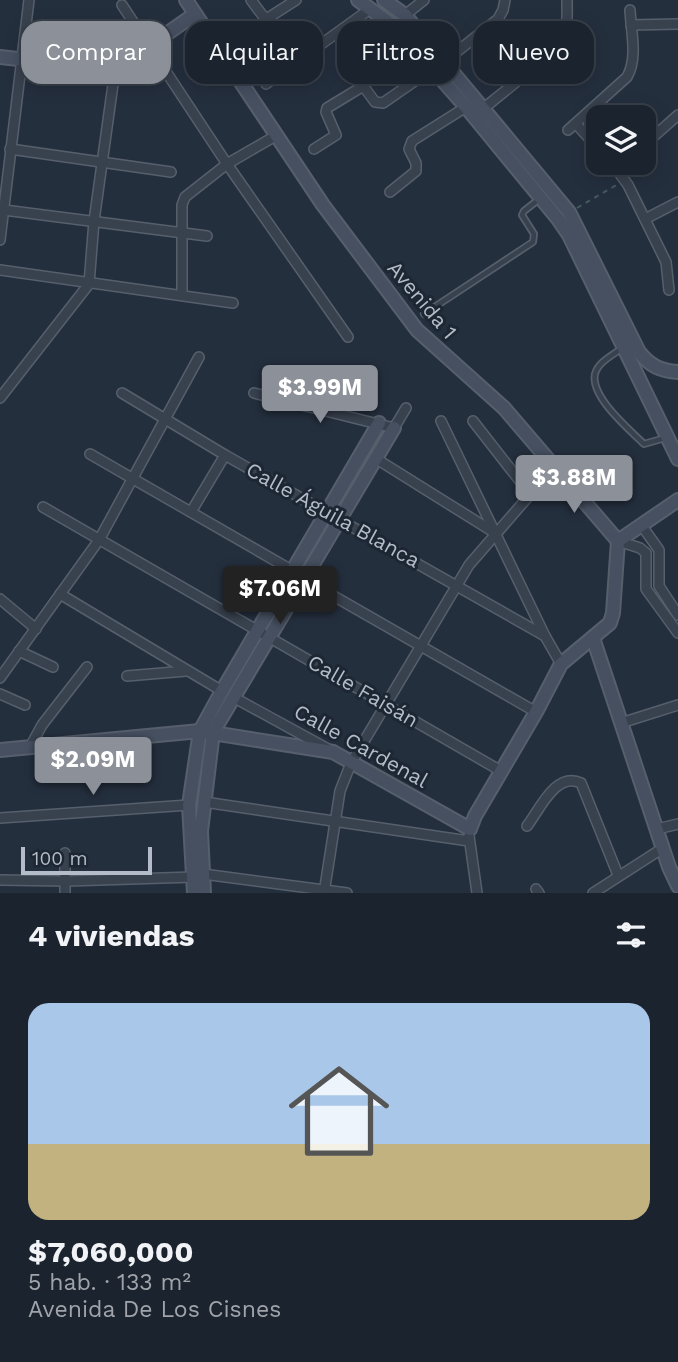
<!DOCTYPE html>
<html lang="es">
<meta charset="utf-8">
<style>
body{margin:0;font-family:"Work Sans",sans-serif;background:#282f3a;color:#f1f3f6;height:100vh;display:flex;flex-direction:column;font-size:26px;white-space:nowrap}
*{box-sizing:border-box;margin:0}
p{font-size:23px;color:#a0a4aa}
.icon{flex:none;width:38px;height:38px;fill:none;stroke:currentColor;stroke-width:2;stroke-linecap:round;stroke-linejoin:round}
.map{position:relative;height:893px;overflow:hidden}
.details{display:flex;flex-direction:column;background:#1b232e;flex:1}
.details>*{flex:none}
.top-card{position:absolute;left:21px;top:21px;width:637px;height:63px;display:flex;gap:14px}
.fabs{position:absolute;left:586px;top:105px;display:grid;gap:14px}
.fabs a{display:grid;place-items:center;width:70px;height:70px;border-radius:14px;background:#1b232e;box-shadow:0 4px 18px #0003,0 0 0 2px #39404a;font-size:35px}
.scale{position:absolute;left:21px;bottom:18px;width:131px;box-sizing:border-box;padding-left:7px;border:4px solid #b4bcc9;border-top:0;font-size:19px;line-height:24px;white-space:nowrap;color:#b4bcc9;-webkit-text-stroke:5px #1d2633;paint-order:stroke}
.price{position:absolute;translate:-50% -60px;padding:0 16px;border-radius:7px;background:#8c9099;color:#fff;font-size:23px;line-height:46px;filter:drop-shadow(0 2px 4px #0008)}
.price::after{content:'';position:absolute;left:50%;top:42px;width:21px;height:16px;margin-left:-10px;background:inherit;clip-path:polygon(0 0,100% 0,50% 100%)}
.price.on{background:#222;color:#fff}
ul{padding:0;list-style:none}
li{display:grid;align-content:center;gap:14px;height:371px;padding:0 28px}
li span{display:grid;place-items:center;height:217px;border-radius:21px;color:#555}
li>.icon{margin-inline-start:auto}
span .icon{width:126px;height:126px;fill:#fffc;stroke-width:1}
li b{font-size:30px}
h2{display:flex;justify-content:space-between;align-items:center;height:84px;padding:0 28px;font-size:30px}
.tag{padding:0 24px;border-radius:21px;background:#1b232e;box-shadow:0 4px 18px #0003,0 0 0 2px #39404a;font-size:24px;line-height:63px}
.tag.on{background:#8c9099;color:#fff}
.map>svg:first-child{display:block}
</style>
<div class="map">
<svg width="678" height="893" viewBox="0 0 678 893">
<rect width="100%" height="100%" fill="#242f3e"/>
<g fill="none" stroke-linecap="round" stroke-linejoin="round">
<defs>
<g id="lane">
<path d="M424,314L533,242L534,234L522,215L524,211L538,200"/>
<path d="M622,348C613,355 598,362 595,374C590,397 630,430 644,444L665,438"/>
</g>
<g id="street">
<path d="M251,0L263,16L268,18L296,0"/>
<path d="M122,5L227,164L348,337"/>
<path d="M405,15L424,0"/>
<path d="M631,25L678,24"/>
<path d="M444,62L498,19L503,10L505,0"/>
<path d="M266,84L370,9"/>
<path d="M484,108L557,49C569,34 567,18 567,0"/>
<path d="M576,124L598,148"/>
<path d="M568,130L627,77C638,58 631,32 630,10"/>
<path d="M644,145L678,115"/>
<path d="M10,149L171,172"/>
<path d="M314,149L336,135L326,112L327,108L360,88L364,87L375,102L383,103L432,69"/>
<path d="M612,163L628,185L666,262L669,290"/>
<path d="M390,192L416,171V163L409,149L412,141L466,107"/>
<path d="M4,210L207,236"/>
<path d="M645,219L678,202"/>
<path d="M0,240L29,0"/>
<path d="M0,270L233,303"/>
<path d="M182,295V205L185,197L227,164L277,135"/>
<path d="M122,393L225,455L545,636"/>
<path d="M254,393L394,428L406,408"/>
<path d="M0,398L89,284L94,221L115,70"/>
<path d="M441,421L545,636L561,664"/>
<path d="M473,421L530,494"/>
<path d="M90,454L293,571"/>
<path d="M375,458L495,533"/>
<path d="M43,507L501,771"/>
<path d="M191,512L225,455"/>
<path d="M642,526L659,550V586L678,615"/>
<path d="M618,541L640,548L646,553V589L678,633"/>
<path d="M304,579L536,712"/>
<path d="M60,594L222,691"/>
<path d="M0,599L36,629"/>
<path d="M19,651L53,667"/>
<path d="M127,676L186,671"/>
<path d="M0,678L99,540L199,357"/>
<path d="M0,694L25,705"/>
<path d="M233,697L328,749"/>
<path d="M621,723L678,705"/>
<path d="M30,747L42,725L87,667"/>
<path d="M204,802L469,841"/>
<path d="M0,818L189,805"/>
<path d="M527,826C540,809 556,771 581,783L618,875"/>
<path d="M657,829L678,824"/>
<path d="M469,836L477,893"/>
<path d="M65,853V893"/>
<path d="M0,880L67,881L194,877L203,874L347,893"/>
<path d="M536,889L539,893"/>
<path d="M324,893L340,791L351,763L469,565L554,467"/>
<path d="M593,893L663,848"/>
</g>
<g id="secondary">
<path d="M186,0L323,205L417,330L504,408L618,541"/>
<path d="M358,0L396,28L466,107L558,219L569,235L678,459"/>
<path d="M384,0L405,15L569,212L639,352C650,366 661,371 678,372"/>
<path d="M0,57L115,70L195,14"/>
<path d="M618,541L678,500"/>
<path d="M593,638L669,867L678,886"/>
<path d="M0,750L200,731L333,752L470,829L475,816L536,712L561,664L610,623L613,613L618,541"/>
<path d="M194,893L189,805L200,731L222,691L379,423"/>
<path d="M204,893L201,831L213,732L394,428"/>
</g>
</defs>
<use href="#lane" stroke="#565f6c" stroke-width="8"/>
<use href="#street" stroke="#565f6c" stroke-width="12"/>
<use href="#secondary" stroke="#565f6c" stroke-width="16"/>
<path stroke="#44595c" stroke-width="2" stroke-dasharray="5 5" stroke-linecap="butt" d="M577,208L618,184"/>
<use href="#lane" stroke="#38414e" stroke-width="4.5"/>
<use href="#street" stroke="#38414e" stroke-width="9"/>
<use href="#secondary" stroke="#465061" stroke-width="12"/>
</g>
<g text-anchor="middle" stroke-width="6" stroke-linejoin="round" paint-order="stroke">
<g font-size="21" fill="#b4bcc9" stroke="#1d2633">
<text transform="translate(422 300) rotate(50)" y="7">Avenida 1</text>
<text transform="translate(333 515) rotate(29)" y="7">Calle Águila Blanca</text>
<text transform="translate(363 691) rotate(30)" y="7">Calle Faisán</text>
<text transform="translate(361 746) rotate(29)" y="7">Calle Cardenal</text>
</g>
</g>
</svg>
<div class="fabs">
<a><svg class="icon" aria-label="layers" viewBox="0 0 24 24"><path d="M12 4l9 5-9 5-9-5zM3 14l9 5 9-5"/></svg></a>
</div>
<div class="scale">100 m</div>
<b class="price" style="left:320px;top:425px">$3.99M</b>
<b class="price" style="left:574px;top:515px">$3.88M</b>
<b class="price on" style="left:280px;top:626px">$7.06M</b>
<b class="price" style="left:93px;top:797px">$2.09M</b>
<div class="top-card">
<a class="tag on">Comprar</a>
<a class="tag">Alquilar</a>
<a class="tag">Filtros</a>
<a class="tag">Nuevo</a>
</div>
</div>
<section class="details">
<h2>4 viviendas<svg class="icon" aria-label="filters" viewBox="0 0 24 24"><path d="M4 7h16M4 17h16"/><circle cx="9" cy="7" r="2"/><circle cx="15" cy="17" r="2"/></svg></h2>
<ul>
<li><span style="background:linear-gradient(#a9c7e8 65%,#c2b280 0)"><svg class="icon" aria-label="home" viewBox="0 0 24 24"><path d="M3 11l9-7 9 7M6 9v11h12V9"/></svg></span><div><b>$7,060,000</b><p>5 hab. · 133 m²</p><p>Avenida De Los Cisnes</p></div></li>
</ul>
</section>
